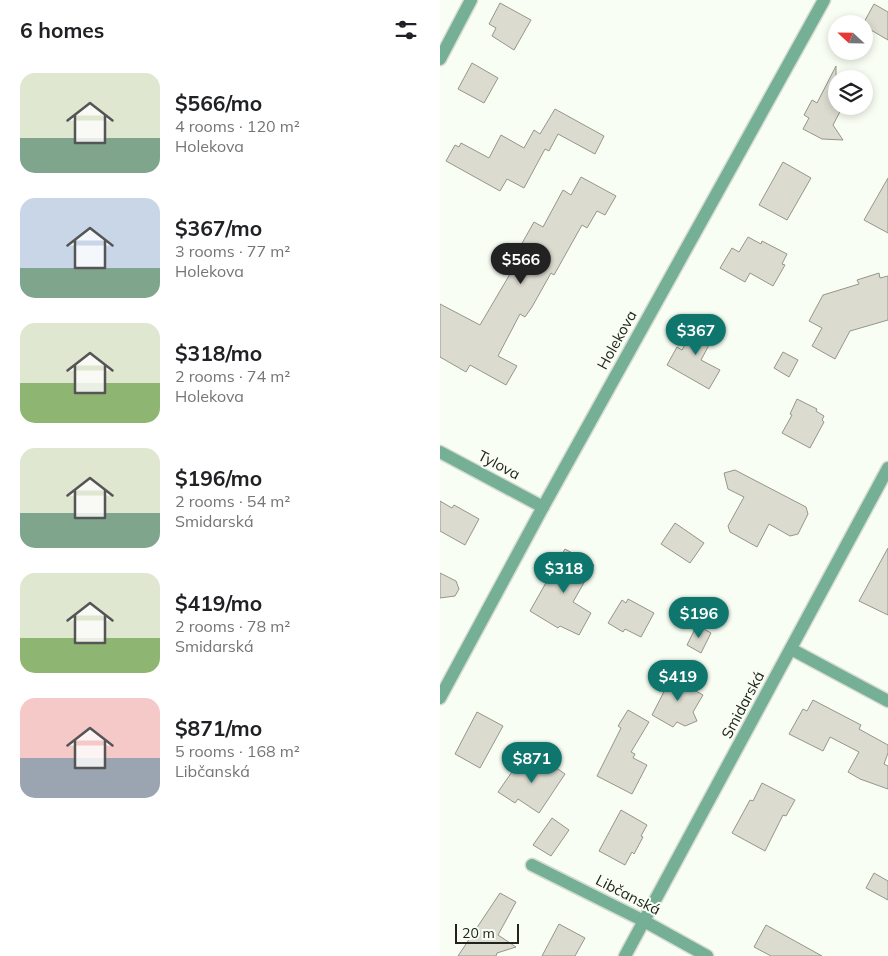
<!DOCTYPE html>
<meta charset="utf-8">
<style>
body{margin:0;font-family:Mulish,sans-serif;background:#f6f6f6;color:#202124;height:100vh;display:flex;flex-direction:column;font-size:19px;white-space:nowrap}
*{box-sizing:border-box;margin:0}
p{font-size:16px;color:#757577}
.icon{flex:none;width:28px;height:28px;fill:none;stroke:currentColor;stroke-width:2;stroke-linecap:round;stroke-linejoin:round}
.map{position:relative;flex:1;overflow:hidden}
.sheet{display:flex;flex-direction:column;background:#fff;width:440px}
.sheet>*{flex:none}
.needle{width:32px;rotate:292deg}
.controls{position:absolute;left:388px;top:15px;display:grid;gap:10px}
.controls a{display:grid;place-items:center;width:45px;height:45px;border-radius:50%;background:#fff;box-shadow:0 2px 8px #0003;font-size:25px}
.scale{position:absolute;left:15px;bottom:12px;width:64px;box-sizing:border-box;padding-left:5px;border:2px solid #21231f;border-top:0;font-size:14px;line-height:18px;white-space:nowrap;color:#21231f;-webkit-text-stroke:4px #f8fef3;paint-order:stroke}
.price{position:absolute;translate:-50% -42px;padding:0 11px;border-radius:18px;background:#0f766e;color:#fff;font-size:16px;line-height:32px;filter:drop-shadow(0 1px 2px #0008)}
.price::after{content:'';position:absolute;left:50%;top:30px;width:15px;height:11px;margin-left:-8px;background:inherit;clip-path:polygon(0 0,100% 0,50% 100%)}
.price.selected{background:#222;color:#fff}
ul{padding:0;list-style:none}
li{display:flex;align-items:center;gap:15px;height:125px;padding:0 20px}
li span{display:grid;place-items:center;flex:none;width:140px;height:100px;border-radius:15px;color:#555}
li>.icon{margin-inline-start:auto}
span .icon{width:60px;height:60px;fill:#fffc;stroke-width:1}
li b{font-size:21px}
h2{display:flex;justify-content:space-between;align-items:center;height:60px;padding:0 20px;font-size:21px}
main{display:flex;flex:1;min-height:0}
.map>svg:first-child{display:block}
</style>
<main>
<section class="sheet">
<h2>6 homes<svg class="icon" aria-label="filters" viewBox="0 0 24 24"><path d="M4 7h16M4 17h16"/><circle cx="9" cy="7" r="2"/><circle cx="15" cy="17" r="2"/></svg></h2>
<ul>
<li><span style="background:linear-gradient(#dfe7d0 65%,#7fa58c 0)"><svg class="icon" aria-label="home" viewBox="0 0 24 24"><path d="M3 11l9-7 9 7M6 9v11h12V9"/></svg></span><div><b>$566/mo</b><p>4 rooms · 120 m²</p><p>Holekova</p></div></li>
<li><span style="background:linear-gradient(#c9d6e8 70%,#7fa58c 0)"><svg class="icon" aria-label="home" viewBox="0 0 24 24"><path d="M3 11l9-7 9 7M6 9v11h12V9"/></svg></span><div><b>$367/mo</b><p>3 rooms · 77 m²</p><p>Holekova</p></div></li>
<li><span style="background:linear-gradient(#dfe7d0 60%,#8fb573 0)"><svg class="icon" aria-label="home" viewBox="0 0 24 24"><path d="M3 11l9-7 9 7M6 9v11h12V9"/></svg></span><div><b>$318/mo</b><p>2 rooms · 74 m²</p><p>Holekova</p></div></li>
<li><span style="background:linear-gradient(#dfe7d0 65%,#7fa58c 0)"><svg class="icon" aria-label="home" viewBox="0 0 24 24"><path d="M3 11l9-7 9 7M6 9v11h12V9"/></svg></span><div><b>$196/mo</b><p>2 rooms · 54 m²</p><p>Smidarská</p></div></li>
<li><span style="background:linear-gradient(#dfe7d0 65%,#8fb573 0)"><svg class="icon" aria-label="home" viewBox="0 0 24 24"><path d="M3 11l9-7 9 7M6 9v11h12V9"/></svg></span><div><b>$419/mo</b><p>2 rooms · 78 m²</p><p>Smidarská</p></div></li>
<li><span style="background:linear-gradient(#f6c9c9 60%,#9aa5b1 0)"><svg class="icon" aria-label="home" viewBox="0 0 24 24"><path d="M3 11l9-7 9 7M6 9v11h12V9"/></svg></span><div><b>$871/mo</b><p>5 rooms · 168 m²</p><p>Libčanská</p></div></li>
</ul>
</section>
<div class="map">
<svg width="448" height="956" viewBox="0 0 448 956">
<rect width="100%" height="100%" fill="#f8fef3"/>
<g fill="#dcdbd0" stroke="#96958a">
<path d="M60,3L91,20L74,50L52,36L56,28L49,24Z"/>
<path d="M434,4L448,12V40L424,26L423,24Z"/>
<path d="M32,63L58,78L44,103L18,89Z"/>
<path d="M396,66V106H403L393,125L403,140L382,139L363,129L369,118L364,115L372,100L377,103Z"/>
<path d="M115,109L164,136L155,154L118,134L109,151L105,149L84,188L67,179L60,191L6,161L15,145L19,147L21,143L49,158L61,135L84,148L94,130L100,134Z"/>
<path d="M343,162L371,178L347,220L319,205Z"/>
<path d="M141,177L176,196L165,215L157,211L147,228L142,225L114,275L111,273L92,307L85,317L80,314L58,356L77,366L66,385L30,365L26,372L0,357V304L40,325L80,257L76,254L94,222L103,227L123,190L131,195Z"/>
<path d="M448,178V233L424,220Z"/>
<path d="M308,237L321,244L322,241L347,254L342,264L345,265L333,286L310,273L305,282L280,268L292,248L299,252Z"/>
<path d="M439,273L440,278L448,276V320L410,331L395,359L372,346L382,328L369,321L383,295L419,284L417,280Z"/>
<path d="M260,318L278,328L261,360L280,370L269,389L227,365L237,347L242,350Z"/>
<path d="M343,352L358,360L349,377L334,368Z"/>
<path d="M357,399L377,409L376,411L384,416L382,420L384,422L370,448L342,433L352,415L350,414Z"/>
<path d="M295,470L366,507L368,514L358,534L350,536L329,524L317,547L290,532L288,526L304,497L288,489L284,473Z"/>
<path d="M0,501L12,508L14,505L39,519L25,545L0,531Z"/>
<path d="M235,523L264,543L250,563L221,544Z"/>
<path d="M448,548V615L419,601Z"/>
<path d="M125,549L154,565L133,602L151,613L139,635L120,626L118,628L90,611Z"/>
<path d="M0,573L16,581L19,589L15,596L0,598Z"/>
<path d="M188,599L214,613L201,637L185,629L183,632L168,623L182,600L186,603Z"/>
<path d="M257,625L271,633L261,653L247,645Z"/>
<path d="M238,674L257,684L254,690L263,695L253,712L257,721L245,726L237,722L233,727L212,715L231,678L235,680Z"/>
<path d="M373,700L421,725L419,729L448,745V753L444,764L448,766V789L420,779L408,772L419,752L390,737L383,751L349,734L363,709L367,711Z"/>
<path d="M188,710L209,722L191,752L195,754L193,758L207,765L192,794L157,776L181,728L178,726Z"/>
<path d="M37,712L63,726L40,768L15,754Z"/>
<path d="M83,756L103,770L108,762L125,774L99,813L78,799L75,803L58,792Z"/>
<path d="M322,783L355,800L346,816L343,815L325,851L292,833L310,800L313,801Z"/>
<path d="M181,810L207,825L201,836L203,837L194,854L192,852L185,865L159,851Z"/>
<path d="M112,818L129,830L111,856L93,845Z"/>
<path d="M434,873L448,881V900L426,888Z"/>
<path d="M60,893L76,902L58,935L76,947L57,953L56,956H18Z"/>
<path d="M119,924L145,938L135,956H102Z"/>
<path d="M326,925L382,956H331L314,947Z"/>
</g>
<g fill="none" stroke-linecap="round" stroke-linejoin="round">
<defs>
<g id="minor">
<path d="M0,59L31,0"/>
<path d="M0,452L103,507"/>
<path d="M351,649L448,701"/>
<path d="M0,698L103,507L384,0"/>
<path d="M92,865L204,921L267,956"/>
<path d="M185,956L448,468"/>
</g>
</defs>
<use href="#minor" stroke="#d6dbd1" stroke-width="15"/>
<use href="#minor" stroke="#75af95" stroke-width="12"/>
</g>
<g text-anchor="middle" stroke-width="4" stroke-linejoin="round" paint-order="stroke">
<g font-size="15" fill="#21231f" stroke="#f8fef3">
<text transform="translate(177 340) rotate(-61)" y="5">Holekova</text>
<text transform="translate(59 465) rotate(28)" y="5">Tylova</text>
<text transform="translate(303 705) rotate(-62)" y="5">Smidarská</text>
<text transform="translate(188 895) rotate(27)" y="5">Libčanská</text>
</g>
</g>
</svg>
<div class="controls">
<a><svg class="needle" viewBox="-14 -14 28 28"><path d="M0-13l5 13h-10z" fill="#e53935"/><path d="M0 13l5-13h-10z" fill="#757577"/></svg></a>
<a><svg class="icon" aria-label="layers" viewBox="0 0 24 24"><path d="M12 4l9 5-9 5-9-5zM3 14l9 5 9-5"/></svg></a>
</div>
<div class="scale">20 m</div>
<b class="price selected" style="left:81px;top:285px">$566</b>
<b class="price" style="left:256px;top:356px">$367</b>
<b class="price" style="left:124px;top:594px">$318</b>
<b class="price" style="left:259px;top:639px">$196</b>
<b class="price" style="left:238px;top:702px">$419</b>
<b class="price" style="left:92px;top:784px">$871</b>
</div>
</main>
